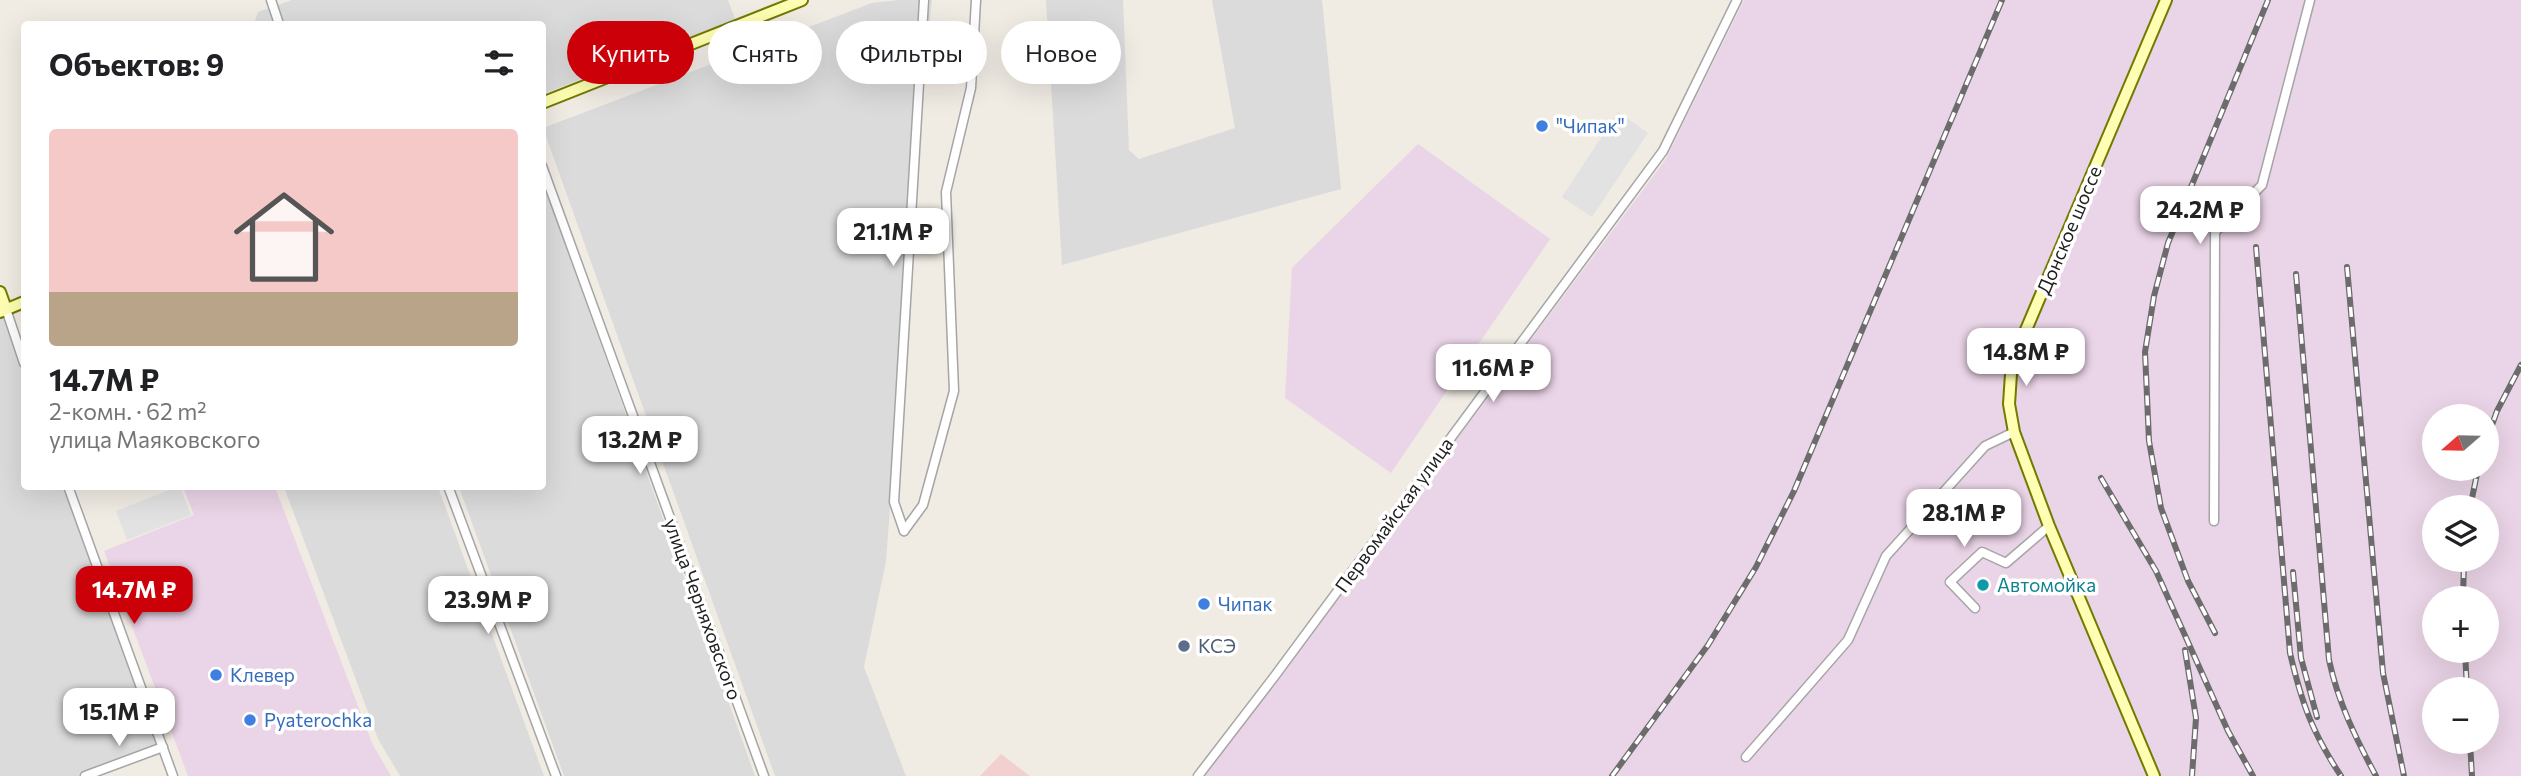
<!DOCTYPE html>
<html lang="ru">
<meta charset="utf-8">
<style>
body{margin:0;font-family:Commissioner,sans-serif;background:#f6f6f6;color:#202124;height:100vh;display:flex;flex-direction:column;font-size:26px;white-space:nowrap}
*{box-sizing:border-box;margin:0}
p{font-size:23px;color:#757577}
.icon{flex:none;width:38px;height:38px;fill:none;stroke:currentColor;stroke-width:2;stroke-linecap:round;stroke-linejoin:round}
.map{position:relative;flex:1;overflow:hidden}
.drawer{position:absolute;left:21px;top:21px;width:525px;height:469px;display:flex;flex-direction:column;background:#fff;border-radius:7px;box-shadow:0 7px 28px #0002}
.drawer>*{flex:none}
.guide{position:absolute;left:567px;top:21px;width:665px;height:63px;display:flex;gap:14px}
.needle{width:46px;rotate:250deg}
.buttons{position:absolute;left:2422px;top:404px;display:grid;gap:14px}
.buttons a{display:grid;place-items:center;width:77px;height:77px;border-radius:50%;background:#fff;box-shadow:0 7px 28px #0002;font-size:35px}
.price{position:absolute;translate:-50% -60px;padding:0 16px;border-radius:14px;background:#fff;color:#222;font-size:23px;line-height:46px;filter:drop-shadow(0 2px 4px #0008)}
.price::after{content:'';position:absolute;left:50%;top:42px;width:21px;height:16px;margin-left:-10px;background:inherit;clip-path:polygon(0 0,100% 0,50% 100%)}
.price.selected{background:#cc0008;color:#fff}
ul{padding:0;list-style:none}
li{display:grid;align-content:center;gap:14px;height:371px;padding:0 28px}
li+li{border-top:2px solid #e0e0e0}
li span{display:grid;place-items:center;height:217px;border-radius:7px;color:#555}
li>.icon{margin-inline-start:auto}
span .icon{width:126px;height:126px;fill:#fffc;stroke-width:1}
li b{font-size:30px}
h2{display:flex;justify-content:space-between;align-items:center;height:84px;padding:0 28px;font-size:30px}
.tag{padding:0 24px;border-radius:32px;background:#fff;box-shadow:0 7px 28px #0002;font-size:24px;line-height:63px}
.tag.selected{background:#cc0008;color:#fff}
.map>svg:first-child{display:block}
</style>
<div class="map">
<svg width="2521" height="776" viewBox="0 0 2521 776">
<rect width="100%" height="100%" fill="#f0ebe3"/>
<g fill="#dcdbdb">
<path d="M292,0H728L735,19L543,94L542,24H254L258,12Z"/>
<path d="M899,0H932L920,110L886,561L864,667L906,776H775L543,128L872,3Z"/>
<path d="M1046,0H1123L1129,150L1139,159L1235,128L1212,0H1322L1341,189L1062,265Z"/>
<path d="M543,183L755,776H564L459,487L542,486Z"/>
<path d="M6,309L24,363V486L68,487L163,747L85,776H0V312Z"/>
<path d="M284,487H438L544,776H400L378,739Z"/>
</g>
<path fill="#f2d0d0" d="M1001,754L1030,776H980Z"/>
<g fill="#ead4e7" fill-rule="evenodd">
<path d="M1744,0H2521V776H1205L1666,159ZM2434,416H2487V469H2434ZM2434,508H2487V560H2434ZM2434,598H2487V651H2434ZM2434,690H2487V742H2434Z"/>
<path d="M1418,144L1550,239L1391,473L1285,398L1292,268Z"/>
<path d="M183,487H275L372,743L391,776H188L104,551L194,515Z"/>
</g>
<g fill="#e2e2e2">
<path d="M1618,112L1648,133L1592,217L1562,197Z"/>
<path d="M177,487H180L191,515L127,540L116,511Z"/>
</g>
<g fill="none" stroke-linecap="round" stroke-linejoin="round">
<defs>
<g id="street">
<path d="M271,0L279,24"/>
<path d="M542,166L764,776"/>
<path d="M6,309L24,363"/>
<path d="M68,486L173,776"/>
<path d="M448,486L556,776"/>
<path d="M2214,521L2215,232L2262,185L2310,0"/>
<path d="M904,531L923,505L954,391L946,192L971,88L976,0"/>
<path d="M904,531L894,502L924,0"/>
<path d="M1975,608L1950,582L1982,552L2006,563L2049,526"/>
<path d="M1746,757L1848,640L1886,556L1985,446L2014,432"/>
<path d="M85,776L163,747"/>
<path d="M1198,776L1274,677L1663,151L1737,0"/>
</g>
<g id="secondary">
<path d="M542,103L802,0"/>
<path d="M0,292L6,309"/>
<path d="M0,312L24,302"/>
<path d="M2154,776L2049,526L2014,432L2009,404L2011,374L2020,344L2166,0"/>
</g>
</defs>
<use href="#street" stroke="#a5a5a5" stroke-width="11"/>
<use href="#secondary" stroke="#727a00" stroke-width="14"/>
<use href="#street" stroke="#fff" stroke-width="8"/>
<use href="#secondary" stroke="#feffb2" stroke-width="10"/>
<defs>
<g id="rail">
<path d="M2256,247L2290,653C2302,704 2312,732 2341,776"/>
<path d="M2347,267L2383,673L2404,776"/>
<path d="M2296,274L2329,660C2338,702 2356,739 2376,776"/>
<path d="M2487,439L2497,411L2521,365"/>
<path d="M2101,478L2156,571L2228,731L2253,776"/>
<path d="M2470,508L2478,469"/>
<path d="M2293,572L2301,658L2317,717"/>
<path d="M2463,598L2464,560"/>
<path d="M2215,633L2188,581L2161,508L2149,441L2145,352L2154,296L2168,243L2268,0"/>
<path d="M2185,650L2196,718L2192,776"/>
<path d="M2465,651L2467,690"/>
<path d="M2470,742L2472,776"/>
<path d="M1612,776L1708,645L1756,567L1794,491L2002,0"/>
</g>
</defs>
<use href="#rail" stroke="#6c6c6c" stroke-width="6"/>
<use href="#rail" stroke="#fff" stroke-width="3.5" stroke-dasharray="10" stroke-linecap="butt"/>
</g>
<g fill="#3f7fe0" stroke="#fff" stroke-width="2.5">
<circle cx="1542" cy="126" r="7"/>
<circle cx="1204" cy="604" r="7"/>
<circle cx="216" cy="675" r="7"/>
<circle cx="250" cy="720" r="7"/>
</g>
<circle fill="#0f9aa8" stroke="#fff" stroke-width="2.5" cx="1983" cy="585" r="7"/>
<circle fill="#5c6f8a" stroke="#fff" stroke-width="2.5" cx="1184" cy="646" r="7"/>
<g text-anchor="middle" stroke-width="7" stroke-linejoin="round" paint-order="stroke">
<g font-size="19" fill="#366cbe" stroke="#fff" text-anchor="start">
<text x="1556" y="133">"Чипак"</text>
<text x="1218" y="611">Чипак</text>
<text x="230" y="682">Клевер</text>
<text x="264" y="727">Pyaterochka</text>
</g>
<g font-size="19" fill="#1e1e1e" stroke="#fff">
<text transform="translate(2069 230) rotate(-67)" y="7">Донское шоссе</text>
<text transform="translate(1394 515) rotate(-54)" y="7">Первомайская улица</text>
<text transform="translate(703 609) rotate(70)" y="7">улица Черняховского</text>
</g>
<g font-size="19" fill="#0d838f" stroke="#fff" text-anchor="start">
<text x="1997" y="592">Автомойка</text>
</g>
<g font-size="19" fill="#4e5e75" stroke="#fff" text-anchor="start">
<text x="1198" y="653">КСЭ</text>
</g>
</g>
</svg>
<div class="buttons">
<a><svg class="needle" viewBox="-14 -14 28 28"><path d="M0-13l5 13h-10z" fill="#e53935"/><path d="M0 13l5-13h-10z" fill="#757577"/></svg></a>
<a><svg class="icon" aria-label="layers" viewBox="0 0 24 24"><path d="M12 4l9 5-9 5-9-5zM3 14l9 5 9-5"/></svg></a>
<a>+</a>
<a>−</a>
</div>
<b class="price" style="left:2200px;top:246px">24.2M ₽</b>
<b class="price" style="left:893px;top:268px">21.1M ₽</b>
<b class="price" style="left:2026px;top:388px">14.8M ₽</b>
<b class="price" style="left:1493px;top:404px">11.6M ₽</b>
<b class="price" style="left:640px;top:476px">13.2M ₽</b>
<b class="price" style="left:1964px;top:549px">28.1M ₽</b>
<b class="price selected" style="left:134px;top:626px">14.7M ₽</b>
<b class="price" style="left:488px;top:636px">23.9M ₽</b>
<b class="price" style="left:119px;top:748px">15.1M ₽</b>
<div class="guide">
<a class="tag selected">Купить</a>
<a class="tag">Снять</a>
<a class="tag">Фильтры</a>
<a class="tag">Новое</a>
</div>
<section class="drawer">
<h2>Объектов: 9<svg class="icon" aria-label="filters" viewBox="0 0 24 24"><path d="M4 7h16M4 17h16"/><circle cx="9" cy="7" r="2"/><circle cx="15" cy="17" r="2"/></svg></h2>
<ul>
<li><span style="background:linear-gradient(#f6c9c9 75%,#b9a48a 0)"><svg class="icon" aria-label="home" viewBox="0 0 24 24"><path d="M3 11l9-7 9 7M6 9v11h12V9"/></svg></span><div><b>14.7M ₽</b><p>2-комн. · 62 m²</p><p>улица Маяковского</p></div></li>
</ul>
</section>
</div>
